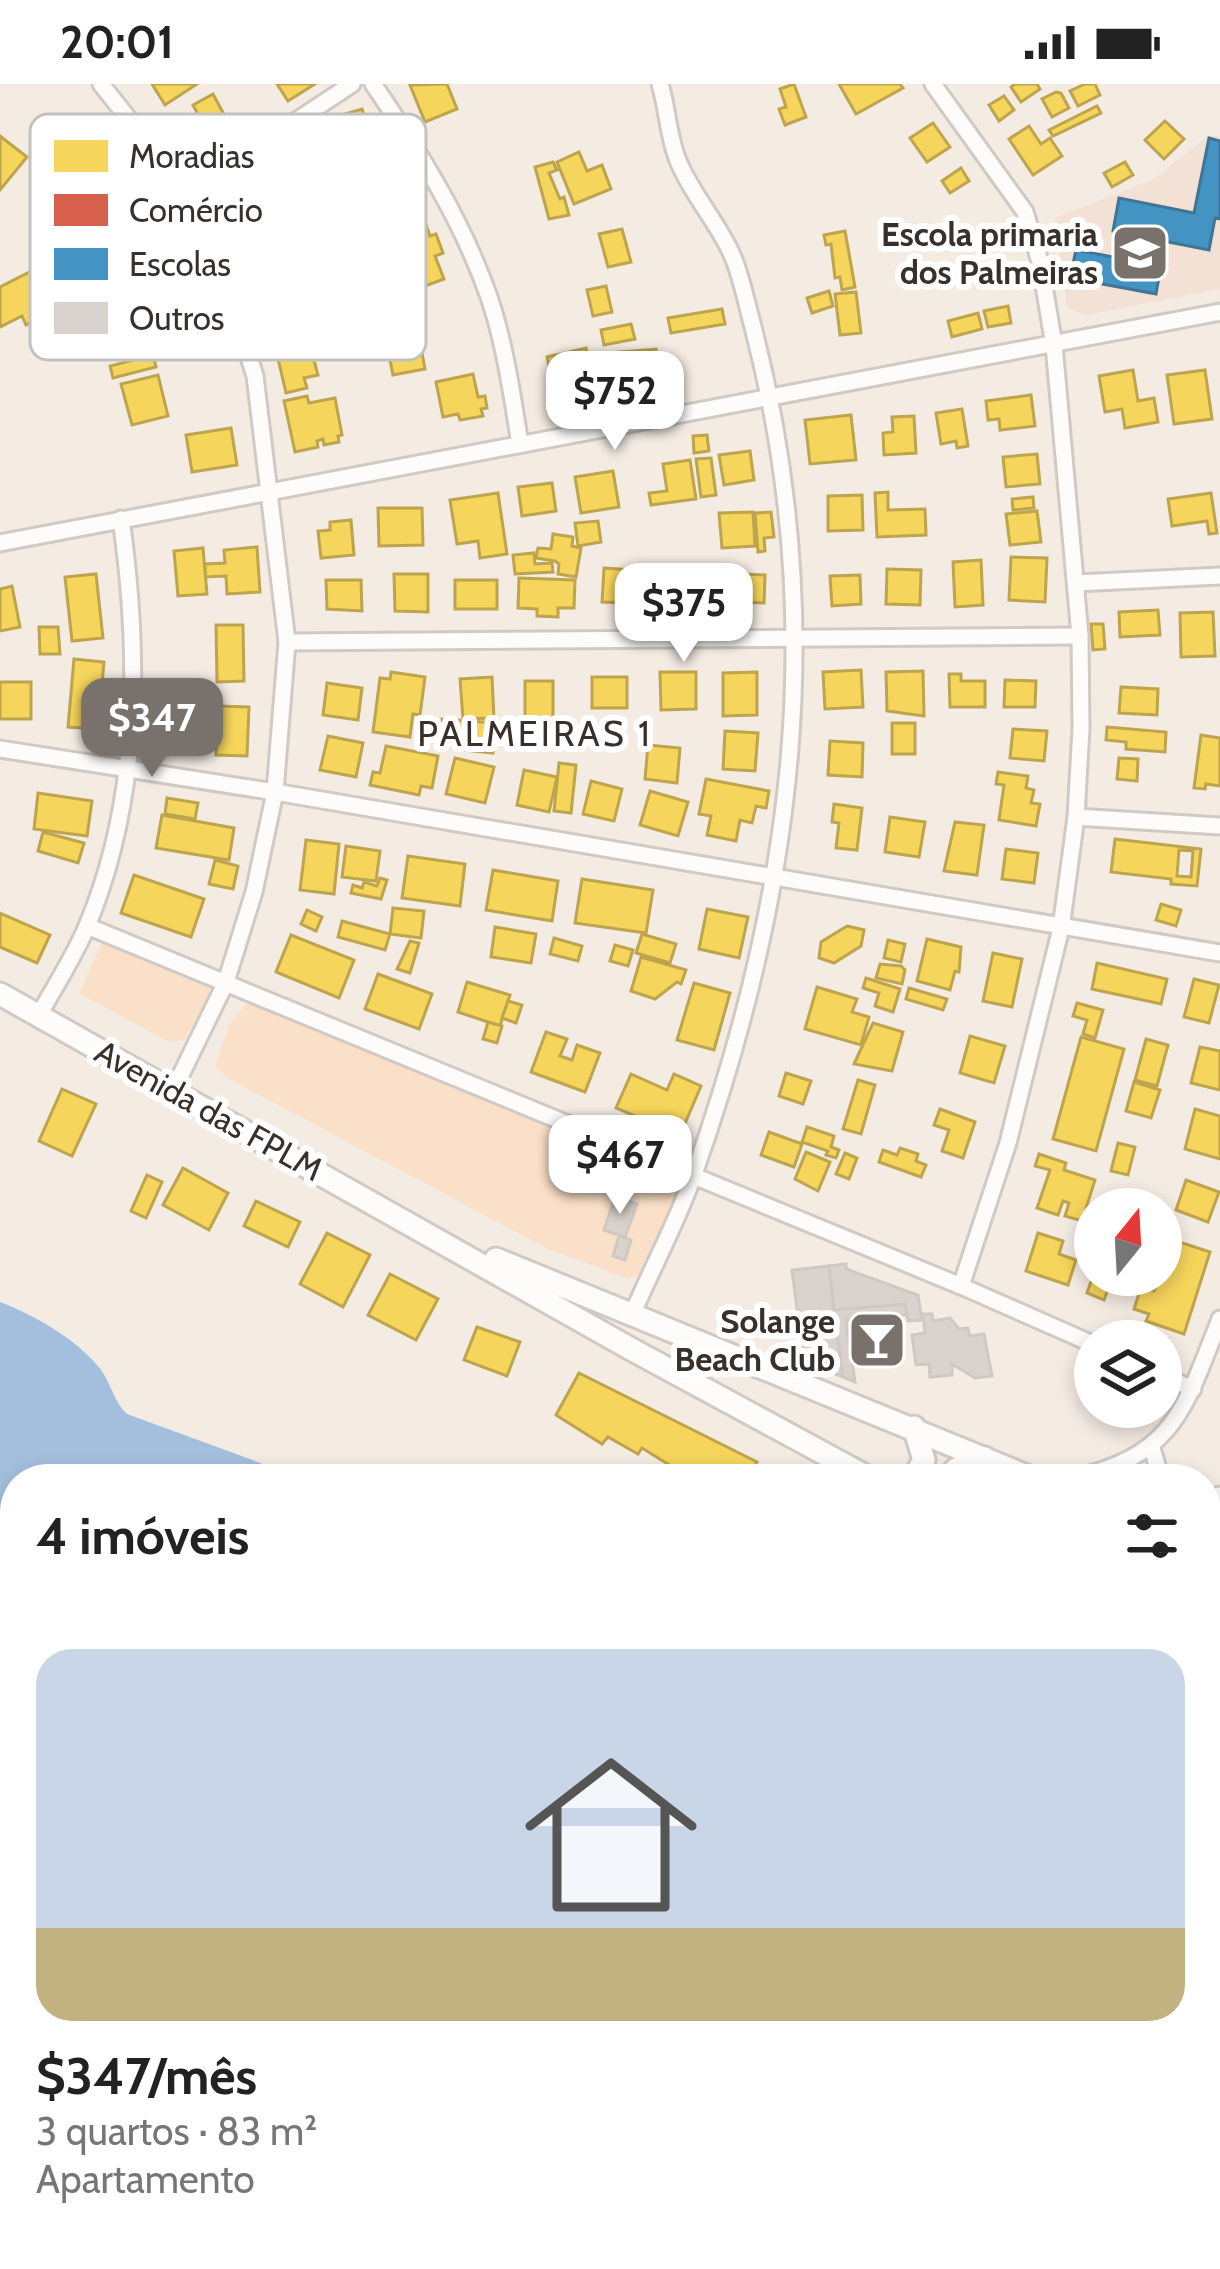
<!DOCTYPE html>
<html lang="pt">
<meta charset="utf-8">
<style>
body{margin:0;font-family:Cabin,sans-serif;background:#f6f6f6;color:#222;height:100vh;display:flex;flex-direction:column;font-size:45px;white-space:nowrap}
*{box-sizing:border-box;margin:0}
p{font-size:39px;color:#767676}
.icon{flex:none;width:66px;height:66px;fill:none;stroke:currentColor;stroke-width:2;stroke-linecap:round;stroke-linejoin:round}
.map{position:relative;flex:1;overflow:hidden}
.side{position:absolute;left:0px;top:1380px;width:1221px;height:807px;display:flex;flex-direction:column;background:#fff;border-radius:48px 48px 0 0;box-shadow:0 6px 18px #0003}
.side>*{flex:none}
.needle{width:78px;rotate:18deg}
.tools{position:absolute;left:1074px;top:1104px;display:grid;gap:24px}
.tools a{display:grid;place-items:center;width:108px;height:108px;border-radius:50%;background:#fff;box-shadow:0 6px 18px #0003;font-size:60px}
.price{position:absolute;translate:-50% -102px;padding:0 27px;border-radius:24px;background:#fff;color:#222;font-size:39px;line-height:78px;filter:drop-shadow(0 3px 6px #0008)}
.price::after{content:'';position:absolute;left:50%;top:72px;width:36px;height:27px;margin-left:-18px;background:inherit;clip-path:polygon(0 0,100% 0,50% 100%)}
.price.current{background:#79716b;color:#fff}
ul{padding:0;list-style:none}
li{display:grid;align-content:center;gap:24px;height:636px;padding:0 36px}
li+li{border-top:3px solid #e0e0e0}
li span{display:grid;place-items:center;height:372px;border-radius:36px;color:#555}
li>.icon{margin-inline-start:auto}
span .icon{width:216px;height:216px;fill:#fffc;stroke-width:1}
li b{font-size:51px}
h2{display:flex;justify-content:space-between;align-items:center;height:144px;padding:0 36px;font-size:51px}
.status{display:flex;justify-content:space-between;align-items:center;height:84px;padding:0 60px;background:#fff;direction:ltr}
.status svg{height:33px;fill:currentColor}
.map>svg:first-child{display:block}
</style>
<div class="status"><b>20:01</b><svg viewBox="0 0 49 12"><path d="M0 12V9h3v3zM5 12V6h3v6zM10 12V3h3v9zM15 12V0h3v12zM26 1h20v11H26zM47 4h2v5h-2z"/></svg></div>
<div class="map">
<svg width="1220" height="2185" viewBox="0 0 1220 2185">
<rect width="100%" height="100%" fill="#f4ebe3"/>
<path fill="#f2e1d4" d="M1208,52H1220V205L1086,231L1067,223L1055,134L1154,95Z"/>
<g fill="#fadfc9">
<path d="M102,858L120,860L210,898L209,913L184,956L170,958L79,910Z"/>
<path d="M248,918L269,923L679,1094L682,1111L648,1186L629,1195L546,1164L226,993L215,981L230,940Z"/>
</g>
<g fill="#a4bfdd">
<path d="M0,1218C34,1231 73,1253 97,1281C111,1296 112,1316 127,1330L304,1395H15V2172H567L558,2185H0Z"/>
<path d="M1220,1963V2185H1010L1029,2172H1206V2031L1215,1973Z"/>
<path d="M708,2172H955V2185H671Z"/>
</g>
<g fill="#f6d55c" stroke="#bda44d" stroke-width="3" fill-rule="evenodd">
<path d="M152,0H197L165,21Z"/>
<path d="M277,0H315L288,17Z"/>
<path d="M447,0L457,25L425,38L410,1Z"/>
<path d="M794,0L806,33L785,41L779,25L786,23L780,5Z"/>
<path d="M839,0H900L903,4L856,30Z"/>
<path d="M1015,0H1037L1040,5L1021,18L1011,3Z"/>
<path d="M1085,0H1095L1100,11L1078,22L1070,7Z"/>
<path d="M1056,8L1061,9L1069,24L1052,33L1042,15Z"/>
<path d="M213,10L229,40L209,51L193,21Z"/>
<path d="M1004,12L1014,26L999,37L989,21Z"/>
<path d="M1097,22L1101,29L1053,52L1049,46Z"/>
<path d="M362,25L371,51L355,56L353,49L344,51L338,32Z"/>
<path d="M1165,37L1184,55L1164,75L1145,56Z"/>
<path d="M933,39L950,63L927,78L910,54Z"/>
<path d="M1029,42L1041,60L1050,54L1062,72L1033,91L1009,55Z"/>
<path d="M0,52L27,73L0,106Z"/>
<path d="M579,68L587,87L602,81L611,105L574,120L557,78Z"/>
<path d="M553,78L557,86L549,89L560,115L564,113L569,131L549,135L535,83Z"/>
<path d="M1125,78L1133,91L1112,103L1104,89Z"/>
<path d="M961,84L969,97L950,109L942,97Z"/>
<path d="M425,138L430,152L436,150L443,169L435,172L444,195L403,210L396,191L413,184L403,159L409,151L407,145Z"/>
<path d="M622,145L631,178L608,183L599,150Z"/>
<path d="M845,147L855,203L842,206L840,193L835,194L831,160L826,161L824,151Z"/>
<path d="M81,162L101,202L26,241L22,232L0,243V203Z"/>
<path d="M606,202L612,228L593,232L587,206Z"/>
<path d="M829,207L833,222L812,229L807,214Z"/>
<path d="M856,208L861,249L840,251L835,210Z"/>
<path d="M412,214L425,285L393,291L379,220Z"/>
<path d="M1008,222L1011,239L988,243L984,227Z"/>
<path d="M722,225L725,240L671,249L668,234Z"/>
<path d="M978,229L982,245L952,253L948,237Z"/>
<path d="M631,240L635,255L604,261L601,246Z"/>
<path d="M310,261L318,291L304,294L307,304L286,309L277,270Z"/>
<path d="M586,264L597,317L566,324L565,316L557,317L547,273Z"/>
<path d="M656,265L658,295L650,296L651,303L625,306L624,300L609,301L606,269Z"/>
<path d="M153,271L156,283L113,294L110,282Z"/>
<path d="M1133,286L1138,317L1154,314L1158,338L1125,344L1122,325L1105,328L1099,292Z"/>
<path d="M1205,286L1212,335L1174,340L1167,291Z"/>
<path d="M473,290L478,313L485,312L487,324L481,325L483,332L460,336L458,330L443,333L436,298Z"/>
<path d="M158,291L168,332L132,341L121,300Z"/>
<path d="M1031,311L1035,342L1000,346L999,335L988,336L986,317Z"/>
<path d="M307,312L309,319L335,314L342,351L338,352L339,358L324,361L323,355L317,357L318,363L295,368L284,317Z"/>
<path d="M962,325L968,362L957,364L956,357L941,360L936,329Z"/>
<path d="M851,331L856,376L810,380L805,336Z"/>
<path d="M914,332L916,369L884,371L883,349L893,348L892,333Z"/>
<path d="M231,344L237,381L192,388L186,351Z"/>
<path d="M707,351L709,367L694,369L693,352Z"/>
<path d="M750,367L754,396L724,401L719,371Z"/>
<path d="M1037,370L1040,400L1006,403L1003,373Z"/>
<path d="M711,374L716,411L701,413L696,375Z"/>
<path d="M690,376L696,415L651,421L649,409L667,407L663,380Z"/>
<path d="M613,387L619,423L581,429L575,393Z"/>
<path d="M552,399L556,427L522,432L518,403Z"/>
<path d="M888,408V426L925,425L926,451L877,453L875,409Z"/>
<path d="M498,409L507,470L480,474L478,457L457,460L450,416Z"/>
<path d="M1211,409L1217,449L1209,450L1207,437L1172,442L1168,415Z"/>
<path d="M862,411L863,446L828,447V412Z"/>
<path d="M1033,413L1034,424L1013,426L1012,415Z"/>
<path d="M378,424H422L423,461L379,462Z"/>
<path d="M1037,427L1041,458L1010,461L1006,430Z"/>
<path d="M753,428L755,462L722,464L719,429Z"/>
<path d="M771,428L774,453L764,454L765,467L758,468L755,429Z"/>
<path d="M351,436L354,471L321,474L318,447L330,446V438Z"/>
<path d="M598,437L601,458L578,462L575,439Z"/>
<path d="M553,450L573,453L572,462L581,464L576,493L558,490L559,480L555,477L536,474L538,464L551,465Z"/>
<path d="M257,463L260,508L227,510L226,492L205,493V480L225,479L224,466Z"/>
<path d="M203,464L207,510L178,512L174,467Z"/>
<path d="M534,469L535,480L552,479L553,488L515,490L513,471Z"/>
<path d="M1011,473L1047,474L1045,518L1009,516Z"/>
<path d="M981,476L983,521L955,523L953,478Z"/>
<path d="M604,484L632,486L629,519L602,518Z"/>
<path d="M887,485L921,486L920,521L886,520Z"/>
<path d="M662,488L695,490L693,526L660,524Z"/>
<path d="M721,489L765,491L764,519L720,517Z"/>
<path d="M96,490L103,554L72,557L65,493Z"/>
<path d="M394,490H428V528L395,527Z"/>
<path d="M860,491L861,520L832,522L830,492Z"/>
<path d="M519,494L575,496L574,524H558V533L537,532V525L518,524Z"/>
<path d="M326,496H361L362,527L327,525Z"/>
<rect x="455" y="496" width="42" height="29"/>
<path d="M12,502L20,543L0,547V505Z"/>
<path d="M1158,526L1160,551L1120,553L1119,528Z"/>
<path d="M1213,528L1215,572L1181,573L1180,529Z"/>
<path d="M1091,540H1103L1105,565L1093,566Z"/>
<path d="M216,541H243L244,597L217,598Z"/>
<path d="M39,543H58L60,570H40Z"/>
<path d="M74,575L104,578L98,645L68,643Z"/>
<path d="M861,586L863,623L825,625L823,588Z"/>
<path d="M923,587L924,632L887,627L886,588Z"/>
<path d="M391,588L425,593L420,631L413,630L410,653L373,648L380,594L390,595Z"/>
<path d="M660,588H696V625L661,626Z"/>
<path d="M757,588V631L723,632V589Z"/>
<path d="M949,590H961V597H985V623H950Z"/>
<path d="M492,593L494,634L463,635L460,595Z"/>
<rect x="592" y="593" width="35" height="31"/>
<path d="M1005,596L1036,597L1035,623H1004Z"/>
<rect x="525" y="597" width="28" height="41"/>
<rect x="0" y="598" width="31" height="37"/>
<path d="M327,599L362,604L358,636L323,631Z"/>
<path d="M1121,603L1158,605L1157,631L1119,629Z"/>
<rect x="191" y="609" width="17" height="18"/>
<path d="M218,622L249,623L247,672L216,671Z"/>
<path d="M174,633H205V646L174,645Z"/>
<path d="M442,635L495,639L493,669L463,666L464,656L440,654Z"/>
<rect x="892" y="639" width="23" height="31"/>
<path d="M1107,643L1166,648L1165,668L1126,665V658L1106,656Z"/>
<path d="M1013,645L1047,647L1044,677L1010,674Z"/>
<path d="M725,647L758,649L755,687L723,685Z"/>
<path d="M1201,651L1220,654V702L1206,700L1205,705L1194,704Z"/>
<path d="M328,652L363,659L356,693L320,686Z"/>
<path d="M830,657L863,659L862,693L828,691Z"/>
<path d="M648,661L680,664L677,699L645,695Z"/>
<path d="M386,662L438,672L432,704L421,702L419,711L370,701L373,688L380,689Z"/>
<path d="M455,674L494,683L485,719L446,710Z"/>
<path d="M1119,674L1138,675L1137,697L1117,695Z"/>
<path d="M559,679L576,681L571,729L554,727Z"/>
<path d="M524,686L557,693L549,728L517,721Z"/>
<path d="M998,688L1028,692L1026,704L1034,706L1031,719L1040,720L1036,742L999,736L1004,701L996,700Z"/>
<path d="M706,695L769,707L766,724L756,722L752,739L740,736L736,757L707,751L711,732L699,730Z"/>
<path d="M591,697L622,705L614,737L583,730Z"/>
<path d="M650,707L688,718L678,752L640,741Z"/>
<path d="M38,709L92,717L87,752L34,745Z"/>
<path d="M167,714L198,719L195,735L165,730Z"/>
<path d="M834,720L862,724L857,766L836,764L839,739L832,738Z"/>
<path d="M162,731L234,744L229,776L156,764Z"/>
<path d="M890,733L925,738L919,773L885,768Z"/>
<path d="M955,738L984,741L977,791L944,787Z"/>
<path d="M43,748L84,759L78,779L38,767Z"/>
<path d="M1115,755L1201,765L1197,802L1171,800V795L1111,788ZM1179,766L1193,767L1191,793L1177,792Z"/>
<path d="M306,756L339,760L334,810L300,806Z"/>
<path d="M346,762L380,767L376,797L342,793Z"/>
<path d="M1006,765L1038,769L1034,799L1002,795Z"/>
<path d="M408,772L465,780L460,822L402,814Z"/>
<path d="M215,776L238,782L233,805L209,800Z"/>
<path d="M493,786L558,797L552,837L486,826Z"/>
<path d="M134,791L204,815L191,853L121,829Z"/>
<path d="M380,794L387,796L381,815L351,809L353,801L362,804L364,798L377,802Z"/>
<path d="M582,795L653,806L646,849L575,839Z"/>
<path d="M1161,820L1181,826L1176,842L1156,836Z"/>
<path d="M393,824L424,827L421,854L390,850Z"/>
<path d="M707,825L748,833L739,874L699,865Z"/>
<path d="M307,826L322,833L316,847L301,840Z"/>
<path d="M0,829L50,851L37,879L0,863Z"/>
<path d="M342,837L390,850L385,866L338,853Z"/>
<path d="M847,842L864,846L861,862L834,879L819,874L821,858Z"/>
<path d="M495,843L536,850L531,879L491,873Z"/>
<path d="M642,850L676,860L670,879L636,869Z"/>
<path d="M291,851L354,876L339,914L276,888Z"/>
<path d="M554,854L582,862L578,877L550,870Z"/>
<path d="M927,855L961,863L959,888L955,887L950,906L917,897Z"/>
<path d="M888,856L905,860L901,878L884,874Z"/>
<path d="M410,857L419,859L410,889L397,885Z"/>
<path d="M615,861L633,866L628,882L610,877Z"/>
<path d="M993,869L1022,875L1012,923L983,917Z"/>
<path d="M641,873L686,886L681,900L677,898L655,915L631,907Z"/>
<path d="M1097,879L1167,895L1161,920L1092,905Z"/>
<path d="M880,880L901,882L905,886L902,900L876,894Z"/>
<path d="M378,890L432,910L419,945L365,925Z"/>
<path d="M866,894L900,905L893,928L875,922L879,909L863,904Z"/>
<path d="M1194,895L1219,901L1209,939L1184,933Z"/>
<path d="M467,898L510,911L500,942L458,928Z"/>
<path d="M694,899L730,909L714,966L677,956Z"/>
<path d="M817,903L857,915L852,928L869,933L861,961L805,945Z"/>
<path d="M909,904L947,915L943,926L906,915Z"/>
<path d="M508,917L522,921L516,939L502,934Z"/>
<path d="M1077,919L1103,926L1095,954L1083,950L1087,936L1073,932Z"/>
<path d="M488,938L502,942L497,959L483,955Z"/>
<path d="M873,939L903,948L892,987L854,980Z"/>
<path d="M546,948L567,955L560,972L572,976L577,961L600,969L585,1008L531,988Z"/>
<path d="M970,952L1005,962L994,999L960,989Z"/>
<path d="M1081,953L1124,965L1096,1067L1053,1055Z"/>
<path d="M1146,955L1168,961L1157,1002L1135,996Z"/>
<path d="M1200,963L1220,967V1006L1191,999Z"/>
<path d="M786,989L811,997L803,1020L779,1012Z"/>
<path d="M631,990L667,1006L674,990L701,1002L680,1051L616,1024Z"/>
<path d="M858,996L875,1001L861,1050L843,1045Z"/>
<path d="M1134,998L1160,1006L1151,1034L1126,1027Z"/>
<path d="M62,1005L96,1020L72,1072L39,1057Z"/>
<path d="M940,1025L975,1038L963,1074L942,1067L949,1046L934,1041Z"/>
<path d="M1195,1025L1220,1032V1075L1185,1065Z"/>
<path d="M807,1043L834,1052L831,1063L839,1066L836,1074L826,1071L828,1067L802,1058Z"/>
<path d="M769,1048L802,1060L794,1083L761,1071Z"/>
<path d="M1118,1059L1135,1063L1128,1091L1111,1087Z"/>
<path d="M900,1064L918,1070L916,1077L926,1081L921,1093L879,1078L883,1066L897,1071Z"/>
<path d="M806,1068L830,1078L818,1107L795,1095Z"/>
<path d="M845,1069L857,1074L849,1095L836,1090Z"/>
<path d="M1039,1070L1066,1079L1064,1086L1095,1096L1082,1137L1065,1132L1069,1119L1063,1117L1058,1131L1037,1124L1050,1086L1035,1082Z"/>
<path d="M183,1084L228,1109L209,1146L163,1121Z"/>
<path d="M147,1091L162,1098L146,1134L131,1127Z"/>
<path d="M1186,1096L1219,1108L1208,1138L1176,1126Z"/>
<path d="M256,1117L300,1138L288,1163L244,1142Z"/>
<path d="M327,1149L370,1171L343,1223L300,1200Z"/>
<path d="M1038,1149L1063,1157L1059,1170L1076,1176L1068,1201L1026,1187Z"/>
<path d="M1161,1152L1210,1168L1184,1250L1146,1237L1149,1230L1134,1225L1141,1203L1154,1207L1161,1191Z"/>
<path d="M1095,1186V1191H1113L1104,1216L1087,1209Z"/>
<path d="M390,1190L438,1215L416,1256L368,1231Z"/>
<path d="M477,1243L520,1258L507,1292L464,1276Z"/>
<path d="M579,1289L757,1378L745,1395H714L676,1385L642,1364L638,1370L608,1353L602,1360L556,1331Z"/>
</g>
<path fill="#d6604d" stroke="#a65243" stroke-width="3" d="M892,1250L893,1262L866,1264L865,1252Z"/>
<g fill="#4393c3" stroke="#3f7595" stroke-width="3">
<path d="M1209,54L1220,57V135L1215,134L1209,166L1113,147L1119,114L1194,129Z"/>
<path d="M1076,166L1161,182L1156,210L1070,194Z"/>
</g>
<g fill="#dad2cc" stroke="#d0c9c3" stroke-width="3">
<path d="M615,1113L637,1120L625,1153L604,1146Z"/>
<path d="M619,1152L631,1156L625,1176L613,1172Z"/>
<path d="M846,1180V1185L918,1211L922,1236L908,1237L905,1220L834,1226L829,1182Z"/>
<path d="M829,1182L834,1226L843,1293L804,1278L792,1186Z"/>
<path d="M905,1220L907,1231L846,1236L855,1298L843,1293L834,1226Z"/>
<path d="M923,1230H932L933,1237L950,1234L959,1245L968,1244L970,1252L984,1250L992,1292L975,1294L952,1280V1291L930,1293L929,1280L916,1281L912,1251L925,1249Z"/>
</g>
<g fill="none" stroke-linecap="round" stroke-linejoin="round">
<defs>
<g id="street">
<path d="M101,0L139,48L211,170L237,235L255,292L287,558L275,708L254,808L226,898L174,1005"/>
<path d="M373,0C419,67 462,136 489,213C505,260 512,311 520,360"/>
<path d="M933,0L1025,128L1040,178L1054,261L1080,552L1081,644L1076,733L1061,844L1008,1059L961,1202"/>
<path d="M178,115L352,0"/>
<path d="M0,459L1220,228"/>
<path d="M1076,499L1220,492"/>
<path d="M287,558L1080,552"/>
<path d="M0,665L275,708L1220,869"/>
<path d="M1076,733L1220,742"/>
<path d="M87,842L961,1202L1095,1261"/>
<path d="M39,931C55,902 74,873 87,842C140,716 140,568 121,435"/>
<path d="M632,1231C652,1184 677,1138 694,1090C794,808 829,536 753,243C747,221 742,195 733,173C719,140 693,112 679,79C668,54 668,26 660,0"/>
<path d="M1161,1291L1193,1305"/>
<path d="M1152,1364L1161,1395"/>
<path d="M1071,1395C1174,1372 1184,1326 1220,1235"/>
<path d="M1206,1415L1220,1411"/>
</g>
<g id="secondary">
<path d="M0,910L631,1265L871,1395"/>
<path d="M496,1175L1034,1395"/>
<path d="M913,1395L924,1376L914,1343"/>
<path d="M947,1395L956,1385L985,1374"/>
<path d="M1206,1483L1220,1491"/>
<path d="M1206,1582L1220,1589"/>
</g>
</defs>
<use href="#street" stroke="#d1c9c4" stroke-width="21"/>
<use href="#secondary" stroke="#d1c9c4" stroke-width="27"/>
<use href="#street" stroke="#fdfcfb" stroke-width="15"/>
<use href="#secondary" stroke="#fdfcfb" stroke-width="21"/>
</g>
<defs>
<symbol id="school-square" viewBox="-11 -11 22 22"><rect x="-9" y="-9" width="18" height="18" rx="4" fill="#79716b" stroke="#fff"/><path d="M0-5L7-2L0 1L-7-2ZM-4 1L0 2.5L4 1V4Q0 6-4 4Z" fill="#fff"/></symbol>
<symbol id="bar-square" viewBox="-11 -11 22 22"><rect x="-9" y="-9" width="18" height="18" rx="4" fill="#79716b" stroke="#fff"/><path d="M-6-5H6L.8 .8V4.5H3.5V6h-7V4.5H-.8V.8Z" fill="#fff"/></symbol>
</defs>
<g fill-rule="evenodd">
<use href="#school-square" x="1107" y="136" width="66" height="66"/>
<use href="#bar-square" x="844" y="1223" width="66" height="66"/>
</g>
<g text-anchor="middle" stroke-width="12" stroke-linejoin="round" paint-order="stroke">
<g font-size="33" font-weight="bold" fill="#37302b" stroke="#fff" text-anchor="end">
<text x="1098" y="162">Escola primaria<tspan x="1098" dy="38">dos Palmeiras</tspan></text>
<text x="835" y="1249">Solange<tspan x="835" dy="38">Beach Club</tspan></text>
</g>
<g font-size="33" fill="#37302b" stroke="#fff">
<text transform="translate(209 1026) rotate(29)" y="12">Avenida das FPLM</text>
</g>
<g font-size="36" letter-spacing="3" fill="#37302b" stroke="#fff">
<text x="535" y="662">PALMEIRAS 1</text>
</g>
</g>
<rect x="30" y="30" width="396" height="246" rx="18" fill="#fff" stroke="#c3c1bf" stroke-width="3"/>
<rect x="54" y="56" width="54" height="32" fill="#f6d55c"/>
<rect x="54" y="110" width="54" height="32" fill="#d6604d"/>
<rect x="54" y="164" width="54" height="32" fill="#4393c3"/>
<rect x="54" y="218" width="54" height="32" fill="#dad2cc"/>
<g font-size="33" fill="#37302b">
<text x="129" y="84">Moradias</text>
<text x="129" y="138">Comércio</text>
<text x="129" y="192">Escolas</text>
<text x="129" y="246">Outros</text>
</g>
</svg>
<div class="tools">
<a><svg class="needle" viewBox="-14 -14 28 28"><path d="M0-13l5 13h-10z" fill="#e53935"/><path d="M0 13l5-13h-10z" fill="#767676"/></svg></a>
<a><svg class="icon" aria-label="layers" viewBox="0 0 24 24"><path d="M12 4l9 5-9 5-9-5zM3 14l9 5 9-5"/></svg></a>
</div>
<b class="price" style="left:615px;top:369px">$752</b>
<b class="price" style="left:684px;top:581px">$375</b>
<b class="price current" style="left:152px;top:696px">$347</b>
<b class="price" style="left:620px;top:1133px">$467</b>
<section class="side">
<h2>4 imóveis<svg class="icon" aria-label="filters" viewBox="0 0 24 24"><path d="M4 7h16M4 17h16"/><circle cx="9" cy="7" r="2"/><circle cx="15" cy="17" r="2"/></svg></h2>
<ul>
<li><span style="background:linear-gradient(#c9d6e8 75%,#c2b280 0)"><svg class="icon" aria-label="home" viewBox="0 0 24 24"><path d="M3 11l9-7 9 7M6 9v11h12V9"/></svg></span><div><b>$347/mês</b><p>3 quartos · 83 m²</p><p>Apartamento</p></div></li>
</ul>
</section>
</div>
